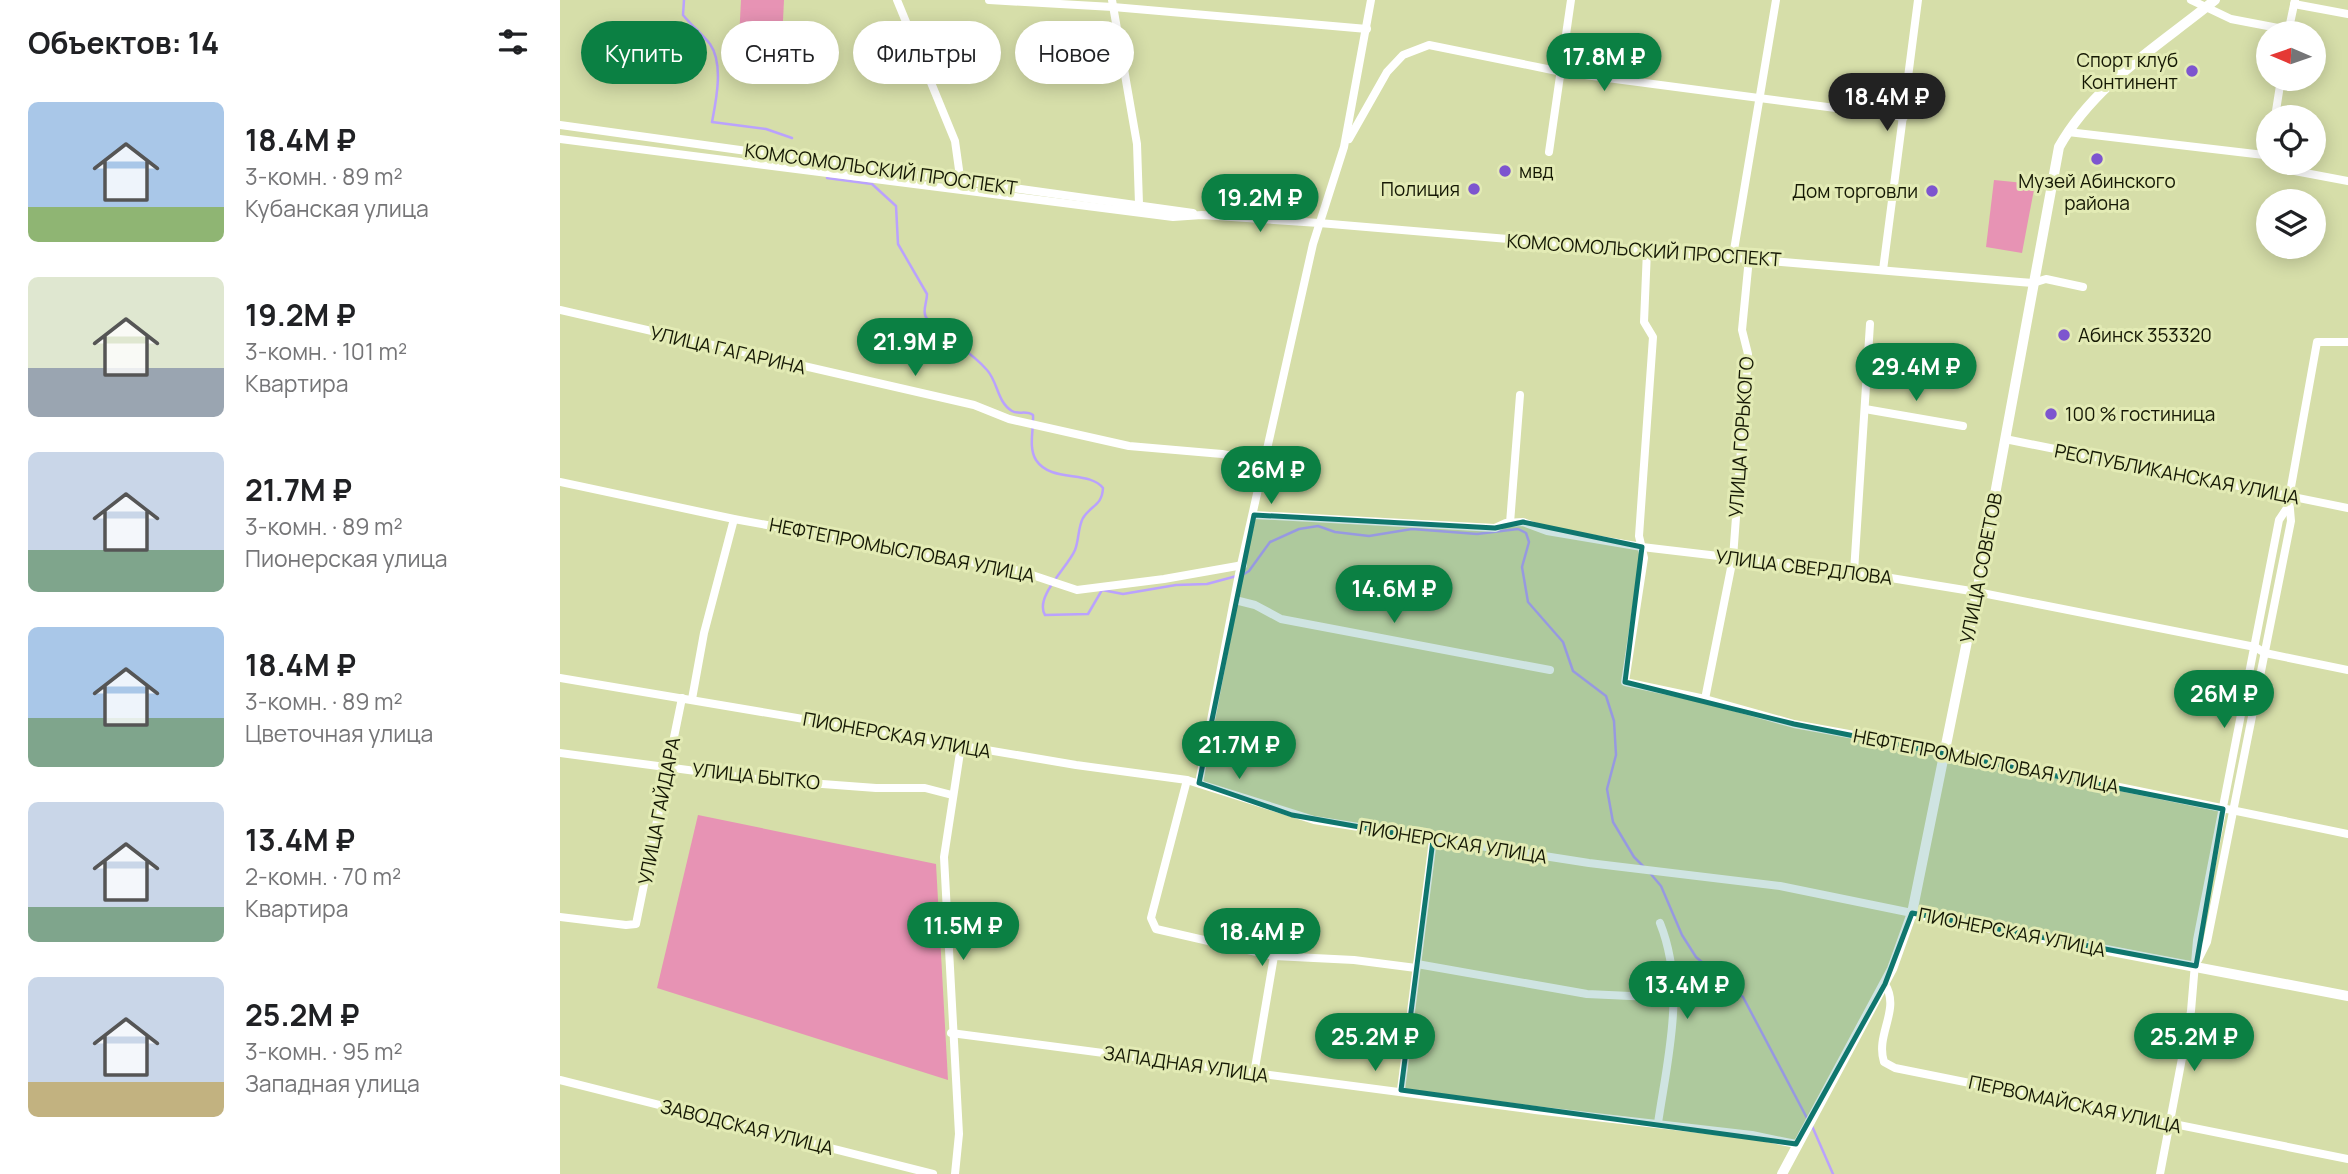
<!DOCTYPE html>
<html lang="ru">
<meta charset="utf-8">
<style>
body{margin:0;font-family:Manrope,sans-serif;background:#f6f6f6;color:#202124;height:100vh;display:flex;flex-direction:column;font-size:26px;white-space:nowrap}
*{box-sizing:border-box;margin:0}
p{font-size:23px;color:#757577}
.icon{flex:none;width:38px;height:38px;fill:none;stroke:currentColor;stroke-width:2;stroke-linecap:round;stroke-linejoin:round}
.map{position:relative;flex:1;overflow:hidden}
.panel{display:flex;flex-direction:column;background:#fff;width:560px}
.panel>*{flex:none}
.top-card{position:absolute;left:21px;top:21px;width:665px;height:63px;display:flex;gap:14px}
.needle{width:46px;rotate:272deg}
.buttons{position:absolute;left:1696px;top:21px;display:grid;gap:14px}
.buttons a{display:grid;place-items:center;width:70px;height:70px;border-radius:50%;background:#fff;box-shadow:0 4px 18px #0003;font-size:35px}
.price{position:absolute;translate:-50% -60px;padding:0 16px;border-radius:24px;background:#0b8043;color:#fff;font-size:23px;line-height:46px;filter:drop-shadow(0 2px 4px #0008)}
.price::after{content:'';position:absolute;left:50%;top:42px;width:21px;height:16px;margin-left:-10px;background:inherit;clip-path:polygon(0 0,100% 0,50% 100%)}
.price.selected{background:#222;color:#fff}
ul{padding:0;list-style:none}
li{display:flex;align-items:center;gap:21px;height:175px;padding:0 28px}
li span{display:grid;place-items:center;flex:none;width:196px;height:140px;border-radius:10px;color:#555}
li>.icon{margin-inline-start:auto}
span .icon{width:84px;height:84px;fill:#fffc;stroke-width:1}
li b{font-size:30px}
h2{display:flex;justify-content:space-between;align-items:center;height:84px;padding:0 28px;font-size:30px}
.pill{padding:0 24px;border-radius:32px;background:#fff;box-shadow:0 4px 18px #0003;font-size:24px;line-height:63px}
.pill.selected{background:#0b8043;color:#fff}
main{display:flex;flex:1;min-height:0}
.map>svg:first-child{display:block}
</style>
<main>
<section class="panel">
<h2>Объектов: 14<svg class="icon" aria-label="filters" viewBox="0 0 24 24"><path d="M4 7h16M4 17h16"/><circle cx="9" cy="7" r="2"/><circle cx="15" cy="17" r="2"/></svg></h2>
<ul>
<li><span style="background:linear-gradient(#a9c7e8 75%,#8fb573 0)"><svg class="icon" aria-label="home" viewBox="0 0 24 24"><path d="M3 11l9-7 9 7M6 9v11h12V9"/></svg></span><div><b>18.4M ₽</b><p>3-комн. · 89 m²</p><p>Кубанская улица</p></div></li>
<li><span style="background:linear-gradient(#dfe7d0 65%,#9aa5b1 0)"><svg class="icon" aria-label="home" viewBox="0 0 24 24"><path d="M3 11l9-7 9 7M6 9v11h12V9"/></svg></span><div><b>19.2M ₽</b><p>3-комн. · 101 m²</p><p>Квартира</p></div></li>
<li><span style="background:linear-gradient(#c9d6e8 70%,#7fa58c 0)"><svg class="icon" aria-label="home" viewBox="0 0 24 24"><path d="M3 11l9-7 9 7M6 9v11h12V9"/></svg></span><div><b>21.7M ₽</b><p>3-комн. · 89 m²</p><p>Пионерская улица</p></div></li>
<li><span style="background:linear-gradient(#a9c7e8 65%,#7fa58c 0)"><svg class="icon" aria-label="home" viewBox="0 0 24 24"><path d="M3 11l9-7 9 7M6 9v11h12V9"/></svg></span><div><b>18.4M ₽</b><p>3-комн. · 89 m²</p><p>Цветочная улица</p></div></li>
<li><span style="background:linear-gradient(#c9d6e8 75%,#7fa58c 0)"><svg class="icon" aria-label="home" viewBox="0 0 24 24"><path d="M3 11l9-7 9 7M6 9v11h12V9"/></svg></span><div><b>13.4M ₽</b><p>2-комн. · 70 m²</p><p>Квартира</p></div></li>
<li><span style="background:linear-gradient(#c9d6e8 75%,#c2b280 0)"><svg class="icon" aria-label="home" viewBox="0 0 24 24"><path d="M3 11l9-7 9 7M6 9v11h12V9"/></svg></span><div><b>25.2M ₽</b><p>3-комн. · 95 m²</p><p>Западная улица</p></div></li>
</ul>
</section>
<div class="map">
<svg width="1788" height="1174" viewBox="0 0 1788 1174">
<rect width="100%" height="100%" fill="#d6dea9"/>
<g fill="#e793b4">
<path d="M181,0H224L221,61L178,58Z"/>
<path d="M1434,180L1475,184L1462,253L1426,247Z"/>
<path d="M138,815L376,864L388,1080L97,988Z"/>
</g>
<g fill="none" stroke-linecap="round" stroke-linejoin="round">
<g stroke="#baa2fd" stroke-width="2.5">
<path d="M124,0L123,15C131,25 142,34 150,44C164,64 156,101 152,122L206,129L232,138"/>
<path d="M267,178L312,184L336,206L338,244L367,294C367,303 361,313 368,320C385,339 409,349 427,370C438,382 437,402 452,411C459,415 466,410 473,415C474,429 468,447 476,460C491,483 529,470 543,488C542,506 531,505 523,518C518,527 519,540 515,550C508,567 474,597 485,615L528,614L542,590L563,594L616,585L647,584L684,574L689,571L710,542L739,529L758,526L775,532L809,536L852,529L917,534L958,529L966,533L969,542L962,567L968,602L1003,642L1013,671L1046,696L1054,721L1056,755L1047,789L1053,822L1074,857L1085,868"/>
<path d="M1090,873L1101,886L1122,935L1136,957L1183,997L1248,1120"/>
<path d="M1252,1126L1273,1174"/>
</g>
<g stroke="#fff" stroke-width="8">
<path d="M337,0L395,141L401,184"/>
<path d="M429,0L553,7L807,29"/>
<path d="M552,0L577,144L579,204"/>
<path d="M1631,0L1671,19L1729,30"/>
<path d="M1734,4L1788,14"/>
<path d="M1728,33L1735,0"/>
<path d="M1715,117L1721,79"/>
<path d="M0,125L633,213"/>
<path d="M1508,132L1704,155L1708,159"/>
<path d="M0,139L613,217L642,215L759,223L1460,282L1473,283L1486,279L1523,287"/>
<path d="M789,139L827,72L843,55L869,45L1002,72L1344,117"/>
<path d="M989,152L1011,0"/>
<path d="M1713,163L1719,168L1788,181"/>
<path d="M1087,250L1084,322L1093,337L1079,536L1084,558L1065,682L1145,699L1234,724L1409,756L1788,834"/>
<path d="M1173,256L1216,0"/>
<path d="M1323,270L1358,0"/>
<path d="M0,310L414,405L449,419L569,446L662,454L706,463"/>
<path d="M1305,409L1403,426"/>
<path d="M1445,439L1788,508"/>
<path d="M0,482L174,519L460,571L517,590L604,579L683,565"/>
<path d="M694,515L935,528L946,523L963,522L987,531L1082,547L1294,572L1417,592L1695,647L1705,653L1788,670"/>
<path d="M950,523L960,395"/>
<path d="M1294,572L1310,324"/>
<path d="M675,600L695,605L721,619L990,670"/>
<path d="M0,678L516,765L627,780L754,820L1029,863L1220,886L1352,913"/>
<path d="M132,699L144,633L174,519"/>
<path d="M1145,699L1173,558L1188,354L1182,330L1189,258"/>
<path d="M0,753L196,779L316,788H365L392,795"/>
<path d="M627,780L591,918L596,929L714,956L794,960L856,968"/>
<path d="M639,783L679,574L753,244L784,147L811,0"/>
<path d="M0,917L66,925L76,924L122,698"/>
<path d="M1638,960L1647,942L1731,521L1729,498L1757,342H1788"/>
<path d="M857,964L1027,994L1114,998"/>
<path d="M1325,984C1341,1010 1315,1034 1324,1062L1335,1068L1788,1159"/>
<path d="M391,1033L975,1110L1192,1135L1236,1144"/>
<path d="M694,1074L714,956"/>
<path d="M0,1080L373,1174"/>
<path d="M841,1090L873,840"/>
<path d="M1098,1123C1108,1056 1126,988 1100,923"/>
<path d="M395,1174L399,1134L384,857L401,746"/>
<path d="M1600,1174L1631,1011L1637,940L1719,520L1729,505"/>
</g>
<g stroke="#fff" stroke-width="10">
<path d="M1352,913L1788,996"/>
<path d="M1222,1174L1332,969L1352,913L1417,592L1499,147C1534,84 1600,45 1655,0"/>
</g>
</g>
<path fill="#0f766e" fill-opacity="0.2" stroke="#0f766e" stroke-width="5" stroke-linejoin="round" d="M694,515L935,528L963,522L1082,547L1065,682L1234,724L1663,809L1636,966L1352,913L1325,984L1236,1144L841,1090L873,840L732,815L639,783Z"/>
<g fill="#7d55cf" stroke="#e3ebb5" stroke-width="2.5">
<circle cx="1632" cy="71" r="7"/>
<circle cx="1537" cy="159" r="7"/>
<circle cx="945" cy="171" r="7"/>
<circle cx="914" cy="189" r="7"/>
<circle cx="1372" cy="191" r="7"/>
<circle cx="1504" cy="335" r="7"/>
<circle cx="1491" cy="414" r="7"/>
</g>
<g text-anchor="middle" stroke-width="6" stroke-linejoin="round" paint-order="stroke">
<g font-size="19" fill="#151804" stroke="#e3ebb5" text-anchor="end">
<text x="1618" y="67">Спорт клуб<tspan x="1618" dy="22">Континент</tspan></text>
<text x="959" y="178" text-anchor="start">мвд</text>
<text x="1537" y="188" text-anchor="middle">Музей Абинского<tspan x="1537" dy="22">района</tspan></text>
<text x="900" y="196">Полиция</text>
<text x="1358" y="198">Дом торговли</text>
<text x="1518" y="342" text-anchor="start">Абинск 353320</text>
<text x="1505" y="421" text-anchor="start">100 % гостиница</text>
</g>
<g font-size="19" fill="#151804" stroke="#e3ebb5">
<text transform="translate(321 169) rotate(8)" y="7">КОМСОМОЛЬСКИЙ ПРОСПЕКТ</text>
<text transform="translate(1084 250) rotate(4)" y="7">КОМСОМОЛЬСКИЙ ПРОСПЕКТ</text>
<text transform="translate(168 350) rotate(13)" y="7">УЛИЦА ГАГАРИНА</text>
<text transform="translate(1181 437) rotate(-86)" y="7">УЛИЦА ГОРЬКОГО</text>
<text transform="translate(1617 474) rotate(11)" y="7">РЕСПУБЛИКАНСКАЯ УЛИЦА</text>
<text transform="translate(342 550) rotate(11)" y="7">НЕФТЕПРОМЫСЛОВАЯ УЛИЦА</text>
<text transform="translate(1244 567) rotate(7)" y="7">УЛИЦА СВЕРДЛОВА</text>
<text transform="translate(1421 568) rotate(-79)" y="7">УЛИЦА СОВЕТОВ</text>
<text transform="translate(337 735) rotate(10)" y="7">ПИОНЕРСКАЯ УЛИЦА</text>
<text transform="translate(1426 761) rotate(11)" y="7">НЕФТЕПРОМЫСЛОВАЯ УЛИЦА</text>
<text transform="translate(196 776) rotate(6)" y="7">УЛИЦА БЫТКО</text>
<text transform="translate(99 811) rotate(-79)" y="7">УЛИЦА ГАЙДАРА</text>
<text transform="translate(893 842) rotate(9)" y="7">ПИОНЕРСКАЯ УЛИЦА</text>
<text transform="translate(1452 932) rotate(11)" y="7">ПИОНЕРСКАЯ УЛИЦА</text>
<text transform="translate(626 1064) rotate(8)" y="7">ЗАПАДНАЯ УЛИЦА</text>
<text transform="translate(1515 1104) rotate(12)" y="7">ПЕРВОМАЙСКАЯ УЛИЦА</text>
<text transform="translate(187 1127) rotate(14)" y="7">ЗАВОДСКАЯ УЛИЦА</text>
</g>
</g>
</svg>
<div class="buttons">
<a><svg class="needle" viewBox="-14 -14 28 28"><path d="M0-13l5 13h-10z" fill="#e53935"/><path d="M0 13l5-13h-10z" fill="#757577"/></svg></a>
<a><svg class="icon" aria-label="locate" viewBox="0 0 24 24"><circle cx="12" cy="12" r="6"/><path d="M12 2v4M12 18v4M2 12h4M18 12h4"/></svg></a>
<a><svg class="icon" aria-label="layers" viewBox="0 0 24 24"><path d="M12 4l9 5-9 5-9-5zM3 14l9 5 9-5"/></svg></a>
</div>
<b class="price" style="left:1044px;top:93px">17.8M ₽</b>
<b class="price selected" style="left:1327px;top:133px">18.4M ₽</b>
<b class="price" style="left:700px;top:234px">19.2M ₽</b>
<b class="price" style="left:355px;top:378px">21.9M ₽</b>
<b class="price" style="left:1356px;top:403px">29.4M ₽</b>
<b class="price" style="left:711px;top:506px">26M ₽</b>
<b class="price" style="left:834px;top:625px">14.6M ₽</b>
<b class="price" style="left:1664px;top:730px">26M ₽</b>
<b class="price" style="left:679px;top:781px">21.7M ₽</b>
<b class="price" style="left:403px;top:962px">11.5M ₽</b>
<b class="price" style="left:702px;top:968px">18.4M ₽</b>
<b class="price" style="left:1127px;top:1021px">13.4M ₽</b>
<b class="price" style="left:815px;top:1073px">25.2M ₽</b>
<b class="price" style="left:1634px;top:1073px">25.2M ₽</b>
<div class="top-card">
<a class="pill selected">Купить</a>
<a class="pill">Снять</a>
<a class="pill">Фильтры</a>
<a class="pill">Новое</a>
</div>
</div>
</main>
